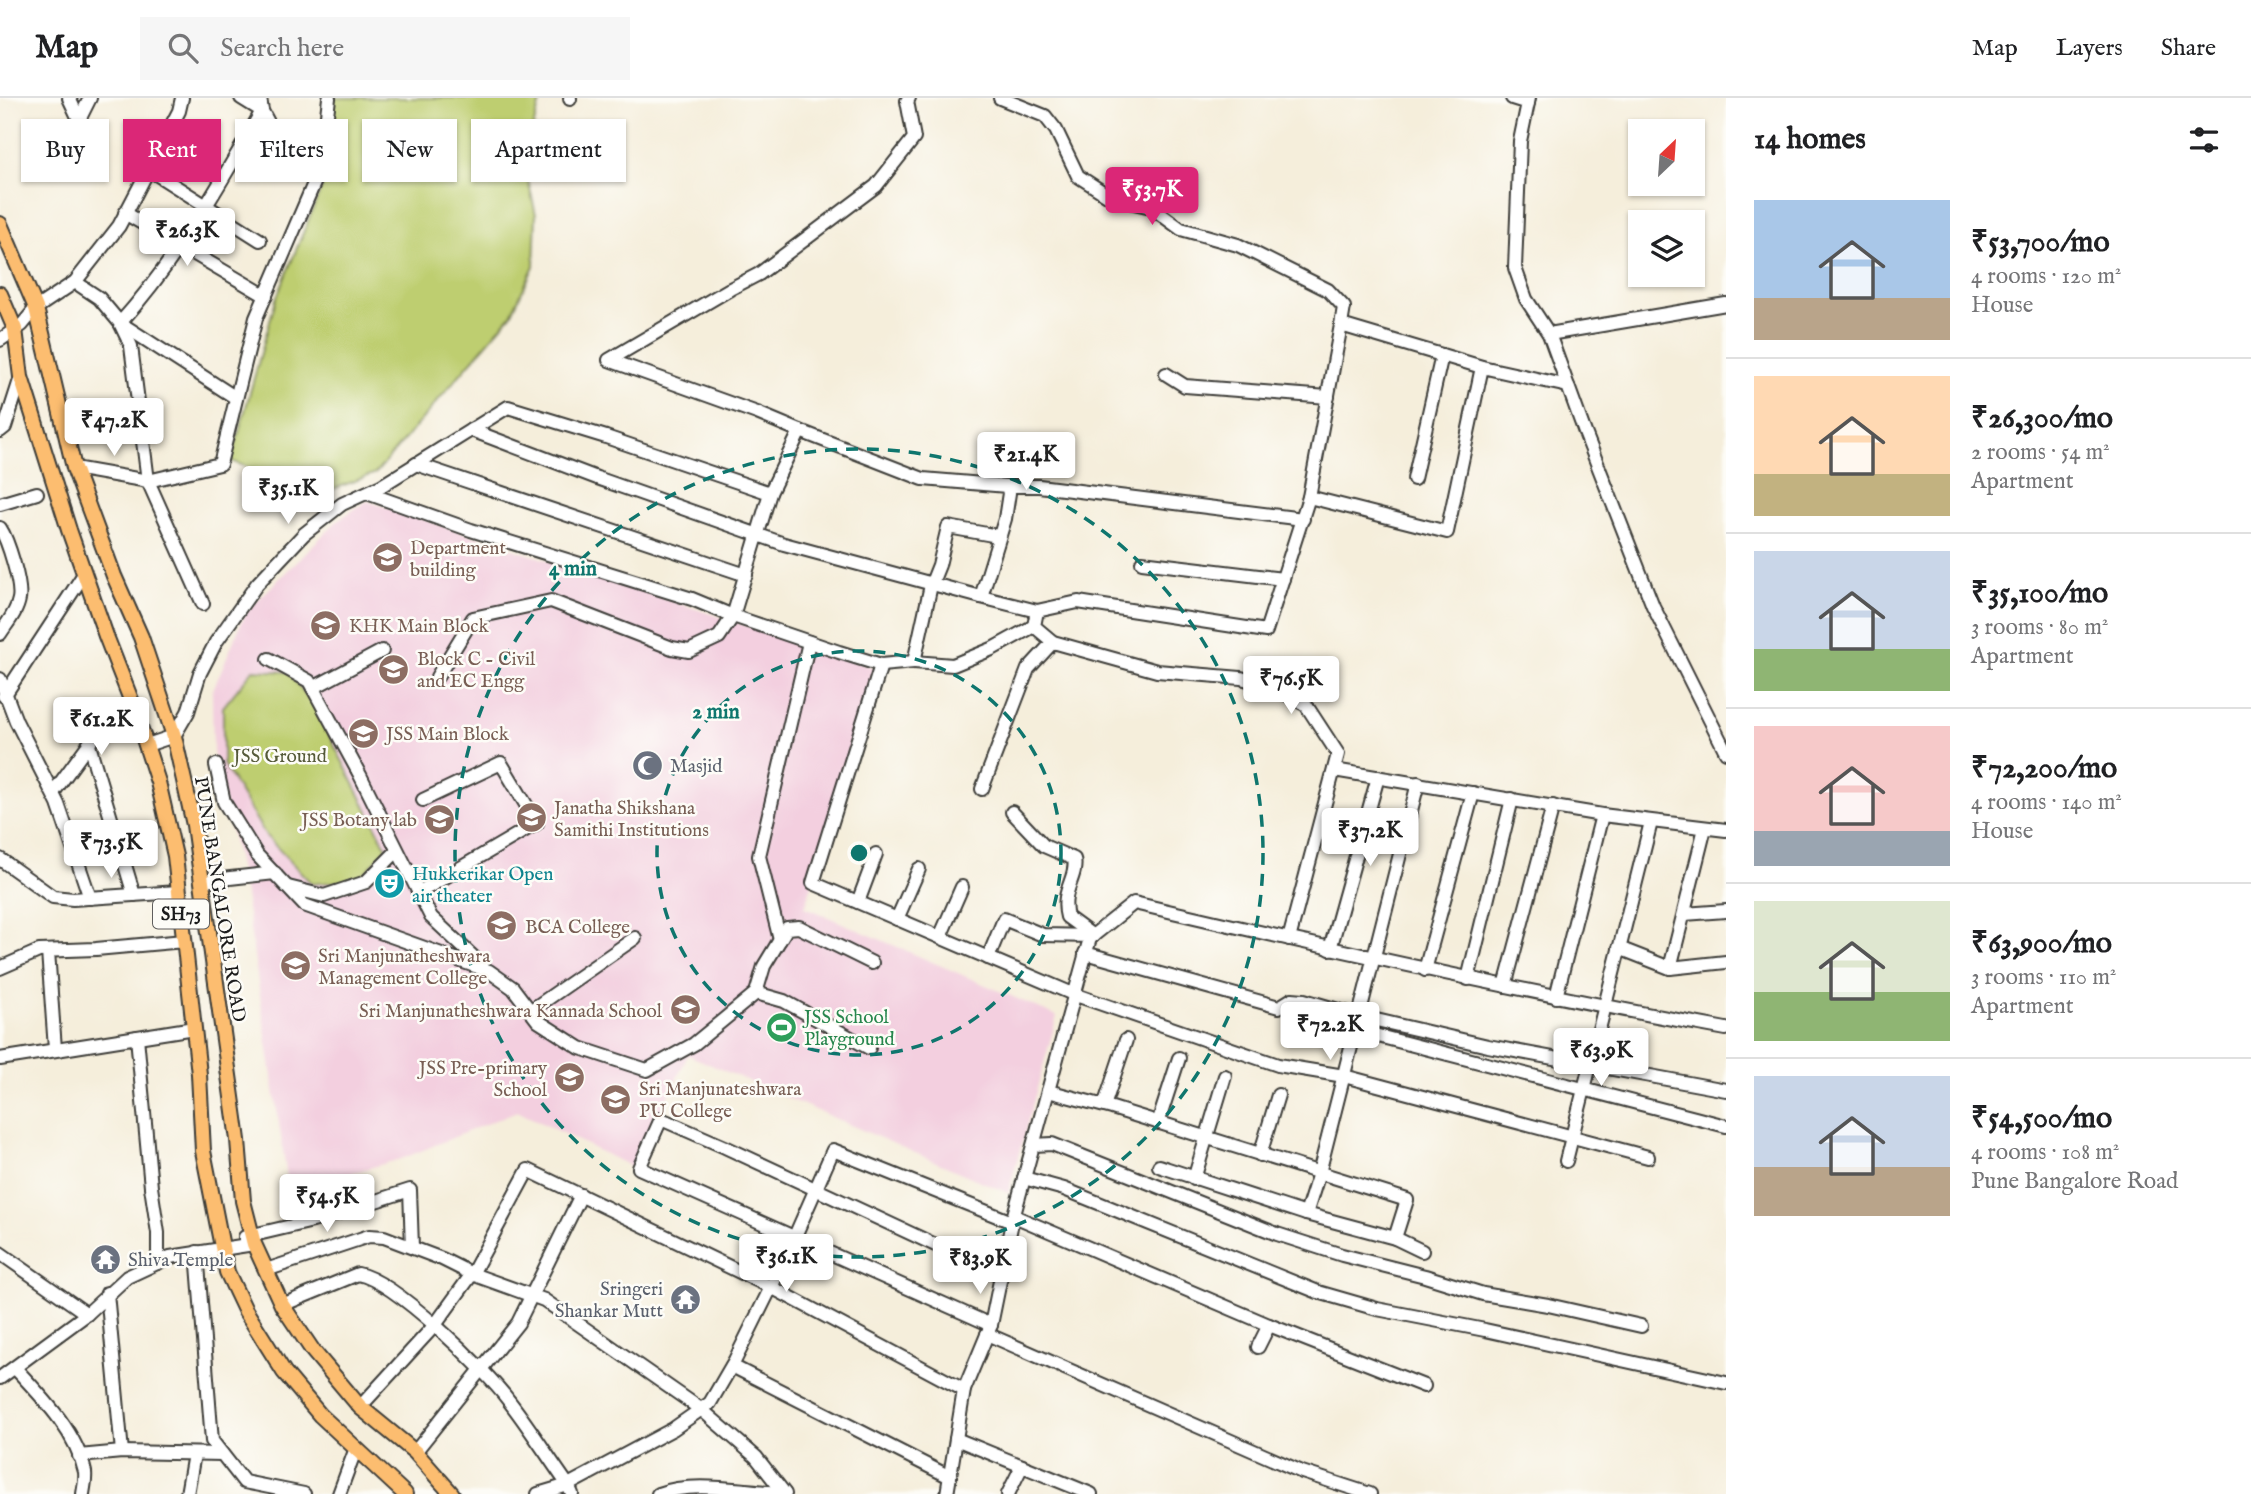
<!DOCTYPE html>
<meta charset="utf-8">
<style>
body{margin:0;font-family:"IM FELL English",serif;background:#f6f6f6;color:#202124;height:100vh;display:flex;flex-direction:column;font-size:26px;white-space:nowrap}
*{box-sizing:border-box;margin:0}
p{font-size:23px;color:#757577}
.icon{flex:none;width:38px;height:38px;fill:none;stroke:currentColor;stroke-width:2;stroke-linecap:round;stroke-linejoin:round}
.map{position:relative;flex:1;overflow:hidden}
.panel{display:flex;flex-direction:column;background:#fff;width:525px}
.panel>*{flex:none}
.banner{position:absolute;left:21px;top:21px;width:665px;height:63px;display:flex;gap:14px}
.needle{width:46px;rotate:25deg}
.tools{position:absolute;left:1628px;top:21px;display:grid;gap:14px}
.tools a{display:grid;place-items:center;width:77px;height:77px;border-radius:0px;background:#fff;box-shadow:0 2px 5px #0004;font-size:35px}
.price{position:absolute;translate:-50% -60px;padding:0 16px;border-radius:7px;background:#fff;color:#222;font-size:23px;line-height:46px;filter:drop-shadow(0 2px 4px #0008)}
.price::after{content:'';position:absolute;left:50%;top:42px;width:21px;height:16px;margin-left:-10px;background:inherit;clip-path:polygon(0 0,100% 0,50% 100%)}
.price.current{background:#db2777;color:#fff}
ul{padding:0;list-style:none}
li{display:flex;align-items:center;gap:21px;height:175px;padding:0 28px}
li+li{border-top:2px solid #e0e0e0}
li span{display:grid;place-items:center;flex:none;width:196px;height:140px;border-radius:0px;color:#555}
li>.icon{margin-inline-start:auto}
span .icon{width:84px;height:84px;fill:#fffc;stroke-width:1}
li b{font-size:30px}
h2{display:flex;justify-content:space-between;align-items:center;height:84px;padding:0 28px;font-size:30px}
.pill{padding:0 24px;border-radius:0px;background:#fff;box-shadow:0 2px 5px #0004;font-size:24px;line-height:63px}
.pill.current{background:#db2777;color:#fff}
header{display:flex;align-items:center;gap:42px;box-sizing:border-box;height:98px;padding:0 35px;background:#fff;border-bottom:2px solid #e0e0e0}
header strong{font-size:33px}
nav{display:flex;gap:38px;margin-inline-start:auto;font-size:24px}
.search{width:490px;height:63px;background:#f6f6f6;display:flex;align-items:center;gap:18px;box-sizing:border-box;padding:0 24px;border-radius:0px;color:#757577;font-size:26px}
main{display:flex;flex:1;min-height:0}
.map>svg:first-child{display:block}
</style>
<header>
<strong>Map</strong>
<div class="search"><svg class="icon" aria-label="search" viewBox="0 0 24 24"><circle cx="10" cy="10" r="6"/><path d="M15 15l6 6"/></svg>Search here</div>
<nav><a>Map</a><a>Layers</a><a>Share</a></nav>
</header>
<main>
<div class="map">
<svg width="1726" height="1396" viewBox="0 0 1726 1396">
<rect width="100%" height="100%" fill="#fdfcf7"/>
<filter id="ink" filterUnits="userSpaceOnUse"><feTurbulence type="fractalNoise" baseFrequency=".0143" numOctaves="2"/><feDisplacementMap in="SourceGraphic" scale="14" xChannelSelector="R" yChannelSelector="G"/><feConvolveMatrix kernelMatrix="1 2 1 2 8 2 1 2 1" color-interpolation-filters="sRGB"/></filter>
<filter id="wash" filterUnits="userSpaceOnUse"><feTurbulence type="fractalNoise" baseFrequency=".00686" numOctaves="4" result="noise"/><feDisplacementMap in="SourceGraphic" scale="28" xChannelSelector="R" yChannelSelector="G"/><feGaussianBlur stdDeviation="1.57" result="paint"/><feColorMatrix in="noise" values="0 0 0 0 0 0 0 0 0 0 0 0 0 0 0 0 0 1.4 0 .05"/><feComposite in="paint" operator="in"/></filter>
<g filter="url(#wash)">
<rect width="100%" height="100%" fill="#f5eedb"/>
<path fill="#f3cfdf" d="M367,403L881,572L805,809L1057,918L1008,1095L688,957L634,1070L517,1013L404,1060L289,1093L244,790L213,654L212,594L246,514L338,422Z"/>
<g fill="#bece70" stroke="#6d7546" stroke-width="2">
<path d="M335,0H541L524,64L536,117L534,168L511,217L376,375L318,397L231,363L276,201L324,84Z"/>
<path d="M253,572L288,574L313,606L387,750L359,782L312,786L266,738L223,666V609Z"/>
</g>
</g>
<g filter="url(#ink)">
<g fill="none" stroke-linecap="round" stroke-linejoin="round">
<defs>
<g id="minor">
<path d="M69,0L84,32"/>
<path d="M260,0L262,13L285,56L318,75"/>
<path d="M1000,0L1045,18L1056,32L1078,78L1112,100L1151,109L1181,131L1238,147L1328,192L1344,209L1341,227"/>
<path d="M1512,0L1528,5"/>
<path d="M1529,0L1520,43L1515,170L1526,201L1549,236L1584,332L1653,508L1726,654"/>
<path d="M570,1V0"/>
<path d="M79,22L90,0"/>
<path d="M148,71L260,142"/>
<path d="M125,115L266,198"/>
<path d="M75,184L99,200L120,225L131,248L148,383L203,506"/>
<path d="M1549,236L1726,206"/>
<path d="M0,242L22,227L36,210L75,184L119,128L179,13L182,0"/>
<path d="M1166,276L1185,288L1328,299"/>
<path d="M236,300L120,225C177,162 220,86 262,13L241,0"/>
<path d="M471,332L597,380L784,446L981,499L1037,513L1078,504L1266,533L1309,399L1341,227L1482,269L1568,288"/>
<path d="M0,333L5,329L21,279"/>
<path d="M800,333L923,381L1007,388L1009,395L1005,421L981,499"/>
<path d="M416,366L746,477"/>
<path d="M74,370L148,383L220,366L256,220L321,69L329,0"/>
<path d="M1414,381L1442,257"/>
<path d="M1007,388H1039L1303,421"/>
<path d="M367,395L471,432L692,501L733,518L839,554L881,567L914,564L931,487L939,467L948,429L998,438"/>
<path d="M770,395L800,333L757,315L609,262L730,191L759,176L876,88L914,40L907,3L909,0"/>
<path d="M1309,399L1447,434L1482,269"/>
<path d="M0,406L37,395"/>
<path d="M0,430C8,442 22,487 19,501C17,514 7,525 0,536"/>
<path d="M1142,464L1283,481"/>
<path d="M1037,513L1034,528L1053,544L1157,573L1241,580L1274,589L1306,607L1338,656L1289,841"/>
<path d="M269,561L309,583L360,677L431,819L482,867"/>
<path d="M914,564L953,567L992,551L1034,528"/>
<path d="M881,567L813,785L1073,896L1278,967L1344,978L1648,1059"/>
<path d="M0,581L16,623L58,706L90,800"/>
<path d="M313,590L382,553"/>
<path d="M4,598L84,476"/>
<path d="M89,647L134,797"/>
<path d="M147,647L174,638L188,614L200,575L216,544L257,486L304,436L342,406L381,388L508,309L606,339L770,395L733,518L719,539L689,553L672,550L551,503L473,520L437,579"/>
<path d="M216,667L224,704L257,757L304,807L489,873L513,890L538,923L580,950L647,972L694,946L756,895L784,903L869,950"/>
<path d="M1334,672L1602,717L1726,732"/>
<path d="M982,691L1028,571L1053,544"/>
<path d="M53,695L104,625L133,607"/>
<path d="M1012,714L1044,748L1074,761C1078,780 1060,792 1067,819L1093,838"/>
<path d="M0,761L53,799L73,801L178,794"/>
<path d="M203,783L275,775"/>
<path d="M288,789L324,798L366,784L397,753"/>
<path d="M418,795L537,725L501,665L423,702"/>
<path d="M858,804L876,756"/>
<path d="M1684,816L1726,813"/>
<path d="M897,821L919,771"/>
<path d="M940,839L962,789"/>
<path d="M780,842L759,758L809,544"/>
<path d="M1619,850L1670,870L1726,864"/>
<path d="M1330,851L1378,679"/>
<path d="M48,853L55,951"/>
<path d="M1085,855L1279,909L1292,901L1304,902L1359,918L1488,948L1726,992"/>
<path d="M988,860L1004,821L1043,837L1093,838"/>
<path d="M0,870L39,853L96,851L184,843"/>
<path d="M1670,870L1705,730"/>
<path d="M1425,872L1473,695"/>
<path d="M1468,881L1512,701"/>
<path d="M1505,888L1553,708"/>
<path d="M756,895L764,868L787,830L799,829L872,865"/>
<path d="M1556,899L1602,717"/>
<path d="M1285,907L1294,913L1310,915L1355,932L1726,1028"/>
<path d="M530,913L635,840"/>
<path d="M137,939L151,1089L158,1135V1165"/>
<path d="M0,961L194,930"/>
<path d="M1048,993L1112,1010L1407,1102L1395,1140"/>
<path d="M1104,1008L1126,942"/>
<path d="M1158,1025L1179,960"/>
<path d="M1034,1047L1052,1046L1277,1136L1342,1157L1425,1178L1483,1196L1548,1207L1641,1228"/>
<path d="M1260,1057L1278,997"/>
<path d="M1566,1063L1651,724"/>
<path d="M1159,1068L1306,1116L1395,1140L1422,1153"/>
<path d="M1024,1080L1064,1091L1318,1194L1377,1211L1485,1232L1726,1285"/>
<path d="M1194,1081L1225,978"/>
<path d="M1306,1116L1319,1075L1418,685"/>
<path d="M1014,1118L1269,1227L1424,1288"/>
<path d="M245,1139L313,1123L410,1092L412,1149"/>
<path d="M197,1154L212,1343L244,1384L304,1396"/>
<path d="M0,1155L87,1216"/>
<path d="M266,1172L369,1138L384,1139L442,1161L472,1176L544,1202L702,1312L756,1359L785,1396"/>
<path d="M107,1195L122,1354"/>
<path d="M282,1207L358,1176C395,1183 486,1272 509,1303C530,1330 548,1359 568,1387L572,1396"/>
<path d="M991,1227L639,1070L661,1021L725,1049L1002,1178"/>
<path d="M987,1236L1302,1374L1370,1396"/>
<path d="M1258,1249L1269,1227"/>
<path d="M732,1268L950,1379"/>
<path d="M15,1270C42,1299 76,1333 85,1374C86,1381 84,1389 83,1396"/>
<path d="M0,1280L87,1216L127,1179L170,1159L254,1146"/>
<path d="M360,1309L435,1227L472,1176L528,1072L771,1189L964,1292"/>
<path d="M956,1341L1091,1396"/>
<path d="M415,1354L518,1225L581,1097"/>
<path d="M79,1358L122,1354L222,1356"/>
<path d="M187,1396L194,1356"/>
<path d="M339,1396L356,1350"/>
<path d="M538,1396L568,1387L673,1331L710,1305L735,1262L784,1163L833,1052L1012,1124"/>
<path d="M658,1396C694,1382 745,1394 784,1395"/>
<path d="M947,1396L964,1292L991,1227L1012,1124L1090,840L1134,805C1330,851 1527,895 1726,931"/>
<path d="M1008,1396L1022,1368"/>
</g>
<g id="major">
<path d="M0,126L36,210L74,370L114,478L141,539L174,638L194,727L238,1042L243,1103L254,1146L282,1207L313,1253L360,1309L415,1354L452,1396"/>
<path d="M0,196L15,231L21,279L69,432L106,538L133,607L158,684L175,758L199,976L203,1053L227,1174L245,1212L284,1274L320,1317L405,1396"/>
</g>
</defs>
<use href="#minor" stroke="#3d3c39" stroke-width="16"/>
<use href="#major" stroke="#3d3c39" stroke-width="18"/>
<use href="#minor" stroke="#fff" stroke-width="12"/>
<use href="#major" stroke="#fcbd6f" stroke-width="14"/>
</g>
</g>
<g fill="none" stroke="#0f766e" stroke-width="3.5" stroke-dasharray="12 9">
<circle cx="859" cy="755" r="202"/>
<circle cx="859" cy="755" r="404"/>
</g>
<defs>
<symbol id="university-disc" viewBox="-11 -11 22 22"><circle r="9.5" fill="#8d6e63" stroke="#fdfcf7"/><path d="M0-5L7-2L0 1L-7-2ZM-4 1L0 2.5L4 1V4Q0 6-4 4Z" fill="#fff"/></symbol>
<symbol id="mosque-disc" viewBox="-11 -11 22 22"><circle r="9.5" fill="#6b7280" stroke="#fdfcf7"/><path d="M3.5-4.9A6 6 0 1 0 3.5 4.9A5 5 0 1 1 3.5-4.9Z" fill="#fff"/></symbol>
<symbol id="theatre-disc" viewBox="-11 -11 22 22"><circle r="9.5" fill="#0f9aa8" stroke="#fdfcf7"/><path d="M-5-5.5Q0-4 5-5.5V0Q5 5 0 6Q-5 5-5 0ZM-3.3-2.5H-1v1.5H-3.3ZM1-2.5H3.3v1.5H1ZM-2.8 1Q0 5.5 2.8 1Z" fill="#fff"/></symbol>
<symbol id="school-disc" viewBox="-11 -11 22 22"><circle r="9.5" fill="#8d6e63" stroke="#fdfcf7"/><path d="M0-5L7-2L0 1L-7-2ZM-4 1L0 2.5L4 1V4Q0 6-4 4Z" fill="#fff"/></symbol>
<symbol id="stadium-disc" viewBox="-11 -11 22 22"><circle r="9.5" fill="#2e9e5b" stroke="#fdfcf7"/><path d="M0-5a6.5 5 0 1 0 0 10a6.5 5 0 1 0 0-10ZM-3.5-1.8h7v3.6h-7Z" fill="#fff"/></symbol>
<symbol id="temple-disc" viewBox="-11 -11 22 22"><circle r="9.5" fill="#6b7280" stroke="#fdfcf7"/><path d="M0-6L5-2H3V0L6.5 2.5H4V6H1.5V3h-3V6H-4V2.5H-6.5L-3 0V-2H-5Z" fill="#fff"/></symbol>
</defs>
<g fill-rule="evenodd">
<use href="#university-disc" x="370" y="442" width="35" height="35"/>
<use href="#university-disc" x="308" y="510" width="35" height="35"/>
<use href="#university-disc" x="376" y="554" width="35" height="35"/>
<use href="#university-disc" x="346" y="618" width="35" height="35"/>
<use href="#mosque-disc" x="630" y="650" width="35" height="35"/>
<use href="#university-disc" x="514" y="702" width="35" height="35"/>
<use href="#university-disc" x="422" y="704" width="35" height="35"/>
<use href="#theatre-disc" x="372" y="768" width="35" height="35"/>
<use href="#university-disc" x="484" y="810" width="35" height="35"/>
<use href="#university-disc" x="278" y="850" width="35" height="35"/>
<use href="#school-disc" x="668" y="894" width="35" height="35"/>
<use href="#stadium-disc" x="764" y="912" width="35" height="35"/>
<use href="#school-disc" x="552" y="962" width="35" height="35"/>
<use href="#university-disc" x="598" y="984" width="35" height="35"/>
<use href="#temple-disc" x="88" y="1144" width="35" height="35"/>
<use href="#temple-disc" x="668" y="1184" width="35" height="35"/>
</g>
<g text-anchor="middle" stroke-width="5" stroke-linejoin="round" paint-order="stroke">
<rect fill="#fdfcf7" stroke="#605f5e" stroke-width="2" x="153" y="801.5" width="56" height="29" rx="5"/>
<g font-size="18" font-weight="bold" fill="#1c1c1c">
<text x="181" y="822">SH73</text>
</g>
<g font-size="19" fill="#785e54" stroke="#fdfcf7" text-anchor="start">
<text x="410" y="456">Department<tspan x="410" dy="22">building</tspan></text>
<text x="349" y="534">KHK Main Block</text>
<text x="417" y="567">Block C - Civil<tspan x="417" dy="22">and EC Engg</tspan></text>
<text x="386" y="642">JSS Main Block</text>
<text x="554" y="716">Janatha Shikshana<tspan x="554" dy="22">Samithi Institutions</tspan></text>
<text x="417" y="728" text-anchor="end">JSS Botany lab</text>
<text x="525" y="835">BCA College</text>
<text x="318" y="864">Sri Manjunatheshwara<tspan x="318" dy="22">Management College</tspan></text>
<text x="662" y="919" text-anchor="end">Sri Manjunatheshwara Kannada School</text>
<text x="547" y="976" text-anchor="end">JSS Pre-primary<tspan x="547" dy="22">School</tspan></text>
<text x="639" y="997">Sri Manjunateshwara<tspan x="639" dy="22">PU College</tspan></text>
</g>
<g font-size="19" fill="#555a39" stroke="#fdfcf7">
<text x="280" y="664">JSS Ground</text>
</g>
<g font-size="19" fill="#5b616d" stroke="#fdfcf7" text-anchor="start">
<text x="670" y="674">Masjid</text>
<text x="128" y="1168">Shiva Temple</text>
<text x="663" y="1197" text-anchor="end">Sringeri<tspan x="663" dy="22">Shankar Mutt</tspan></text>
</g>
<g font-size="19" fill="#0d838f" stroke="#fdfcf7" text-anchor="start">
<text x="412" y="782">Hukkerikar Open<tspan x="412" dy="22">air theater</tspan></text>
</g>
<g font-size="19" fill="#1c1c1c" stroke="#fdfcf7">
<text transform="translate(221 801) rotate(81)" y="7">PUNE BANGALORE ROAD</text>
</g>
<g font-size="19" fill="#27864d" stroke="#fdfcf7" text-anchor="start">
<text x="804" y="925">JSS School<tspan x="804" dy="22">Playground</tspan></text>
</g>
</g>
<circle cx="859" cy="755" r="10" fill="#0f766e" stroke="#fdfcf7" stroke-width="3.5"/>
<g font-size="21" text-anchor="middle" font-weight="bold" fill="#0f766e" stroke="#fdfcf7" stroke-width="5" stroke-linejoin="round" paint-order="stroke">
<text x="573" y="477">4 min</text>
<text x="716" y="620">2 min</text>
</g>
</svg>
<div class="tools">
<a><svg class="needle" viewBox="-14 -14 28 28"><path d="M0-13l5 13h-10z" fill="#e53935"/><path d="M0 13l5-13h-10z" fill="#757577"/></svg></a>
<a><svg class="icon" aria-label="layers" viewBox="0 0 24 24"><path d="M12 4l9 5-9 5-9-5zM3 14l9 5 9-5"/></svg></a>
</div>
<b class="price current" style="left:1152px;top:129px">₹53.7K</b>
<b class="price" style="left:187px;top:170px">₹26.3K</b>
<b class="price" style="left:114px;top:360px">₹47.2K</b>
<b class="price" style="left:1026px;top:394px">₹21.4K</b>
<b class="price" style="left:288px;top:428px">₹35.1K</b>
<b class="price" style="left:1291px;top:618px">₹76.5K</b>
<b class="price" style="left:101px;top:659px">₹61.2K</b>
<b class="price" style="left:1370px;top:770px">₹37.2K</b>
<b class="price" style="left:111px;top:782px">₹73.5K</b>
<b class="price" style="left:1330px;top:964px">₹72.2K</b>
<b class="price" style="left:1601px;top:990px">₹63.9K</b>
<b class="price" style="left:327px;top:1136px">₹54.5K</b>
<b class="price" style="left:786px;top:1196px">₹36.1K</b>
<b class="price" style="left:980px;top:1198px">₹83.9K</b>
<div class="banner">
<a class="pill">Buy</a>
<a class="pill current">Rent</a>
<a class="pill">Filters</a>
<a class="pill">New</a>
<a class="pill">Apartment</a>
</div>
</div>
<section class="panel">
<h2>14 homes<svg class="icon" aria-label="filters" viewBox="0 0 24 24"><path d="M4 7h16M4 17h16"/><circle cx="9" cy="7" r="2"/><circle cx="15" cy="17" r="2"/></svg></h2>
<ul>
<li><span style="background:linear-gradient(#a9c7e8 70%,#b9a48a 0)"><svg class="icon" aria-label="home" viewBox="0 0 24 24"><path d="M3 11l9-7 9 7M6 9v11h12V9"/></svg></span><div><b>₹53,700/mo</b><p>4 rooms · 120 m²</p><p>House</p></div></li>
<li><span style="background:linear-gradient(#ffd9b3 70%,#c2b280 0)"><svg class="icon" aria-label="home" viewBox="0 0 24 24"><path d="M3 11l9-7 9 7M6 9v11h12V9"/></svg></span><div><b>₹26,300/mo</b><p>2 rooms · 54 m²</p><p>Apartment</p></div></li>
<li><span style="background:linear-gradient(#c9d6e8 70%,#8fb573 0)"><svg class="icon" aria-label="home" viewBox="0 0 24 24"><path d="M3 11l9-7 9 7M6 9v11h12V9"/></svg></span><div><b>₹35,100/mo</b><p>3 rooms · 80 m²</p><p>Apartment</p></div></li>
<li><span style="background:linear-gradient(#f6c9c9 75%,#9aa5b1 0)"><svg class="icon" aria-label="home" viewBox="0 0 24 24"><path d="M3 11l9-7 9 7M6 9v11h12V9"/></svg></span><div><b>₹72,200/mo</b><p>4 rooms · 140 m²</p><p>House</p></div></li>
<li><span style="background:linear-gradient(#dfe7d0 65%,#8fb573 0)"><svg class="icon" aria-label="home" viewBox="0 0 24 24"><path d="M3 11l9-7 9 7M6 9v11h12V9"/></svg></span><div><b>₹63,900/mo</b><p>3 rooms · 110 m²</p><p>Apartment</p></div></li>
<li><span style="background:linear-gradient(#c9d6e8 65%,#b9a48a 0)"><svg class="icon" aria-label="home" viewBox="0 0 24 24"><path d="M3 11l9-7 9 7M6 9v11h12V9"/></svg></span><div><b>₹54,500/mo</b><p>4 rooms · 108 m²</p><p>Pune Bangalore Road</p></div></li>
</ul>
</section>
</main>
